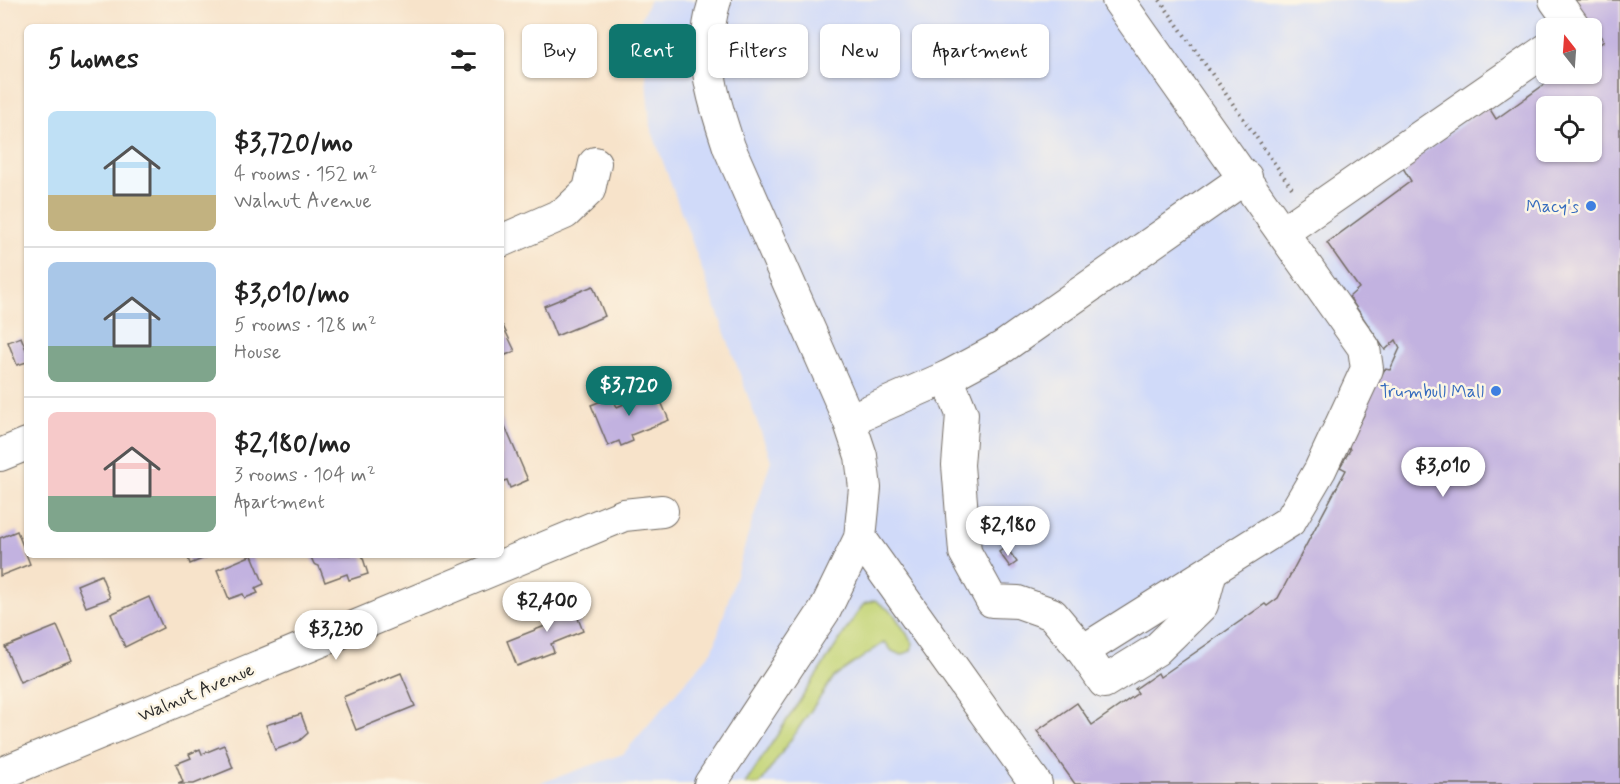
<!DOCTYPE html>
<meta charset="utf-8">
<style>
body{margin:0;font-family:Mynerve,sans-serif;background:#f2f2f2;color:#222;height:100vh;display:flex;flex-direction:column;font-size:22px;white-space:nowrap}
*{box-sizing:border-box;margin:0}
p{font-size:20px;color:#767676}
.icon{flex:none;width:33px;height:33px;fill:none;stroke:currentColor;stroke-width:2;stroke-linecap:round;stroke-linejoin:round}
.map{position:relative;flex:1;overflow:hidden}
.panel{position:absolute;left:24px;top:24px;width:480px;height:534px;display:flex;flex-direction:column;background:#fff;border-radius:9px;box-shadow:0 2px 4px #0004}
.panel>*{flex:none}
.top-card{position:absolute;left:522px;top:24px;width:570px;height:54px;display:flex;gap:12px}
.needle{width:39px;rotate:343deg}
.fabs{position:absolute;left:1536px;top:18px;display:grid;gap:12px}
.fabs a{display:grid;place-items:center;width:66px;height:66px;border-radius:9px;background:#fff;box-shadow:0 2px 4px #0004;font-size:30px}
.price{position:absolute;translate:-50% -51px;padding:0 14px;border-radius:21px;background:#fff;color:#222;font-size:20px;line-height:39px;filter:drop-shadow(0 2px 3px #0008)}
.price::after{content:'';position:absolute;left:50%;top:36px;width:18px;height:14px;margin-left:-9px;background:inherit;clip-path:polygon(0 0,100% 0,50% 100%)}
.price.active{background:#0f766e;color:#fff}
ul{padding:0;list-style:none}
li{display:flex;align-items:center;gap:18px;height:150px;padding:0 24px}
li+li{border-top:2px solid #e0e0e0}
li span{display:grid;place-items:center;flex:none;width:168px;height:120px;border-radius:9px;color:#555}
li>.icon{margin-inline-start:auto}
span .icon{width:72px;height:72px;fill:#fffc;stroke-width:1}
li b{font-size:26px}
h2{display:flex;justify-content:space-between;align-items:center;height:72px;padding:0 24px;font-size:26px}
.tag{padding:0 21px;border-radius:9px;background:#fff;box-shadow:0 2px 4px #0004;font-size:21px;line-height:54px}
.tag.active{background:#0f766e;color:#fff}
.map>svg:first-child{display:block}
</style>
<div class="map">
<svg width="1620" height="784" viewBox="0 0 1620 784">
<rect width="100%" height="100%" fill="#fcf5e5"/>
<filter id="ink" filterUnits="userSpaceOnUse"><feTurbulence type="fractalNoise" baseFrequency=".0167" numOctaves="2"/><feDisplacementMap in="SourceGraphic" scale="12" xChannelSelector="R" yChannelSelector="G"/><feConvolveMatrix kernelMatrix="1 2 1 2 8 2 1 2 1" color-interpolation-filters="sRGB"/></filter>
<filter id="wash" filterUnits="userSpaceOnUse"><feTurbulence type="fractalNoise" baseFrequency=".008" numOctaves="4" result="noise"/><feDisplacementMap in="SourceGraphic" scale="24" xChannelSelector="R" yChannelSelector="G"/><feGaussianBlur stdDeviation="1.35" result="paint"/><feColorMatrix in="noise" values="0 0 0 0 0 0 0 0 0 0 0 0 0 0 0 0 0 1.4 0 .05"/><feComposite in="paint" operator="in"/></filter>
<g filter="url(#wash)">
<rect width="100%" height="100%" fill="#f7e3ca"/>
<path fill="#d0daf9" fill-rule="evenodd" d="M650,0H1620V784H538L623,754L713,650L771,460L650,126L641,18ZM1546,28H1592V74H1546ZM1546,106H1592V152H1546Z"/>
<path fill="#c2d476" stroke="#768050" stroke-width="1.5" d="M875,600L893,613L913,643L911,651L901,655L892,651L885,642L834,677L760,784H745L860,609L864,604Z"/>
<g id="blocks">
<g fill="#c2b2e0" fill-rule="evenodd">
<path d="M1574,0H1620V784H1075L1037,731L1077,703L1092,725L1138,693L1135,689L1158,673L1160,677L1265,604L1267,606L1278,598L1346,470L1340,467L1350,450L1348,444L1365,413L1361,411L1385,369L1390,370L1400,348L1396,340L1385,350L1349,297L1359,288L1327,243L1411,181L1403,168L1488,106L1496,119L1559,74H1592V50L1604,41ZM1546,106H1592V152H1546Z"/>
<path d="M593,286L605,316L556,336L544,306Z"/>
<path d="M503,326L515,351L501,357V327Z"/>
<path d="M21,337L27,352V362L17,365L8,342Z"/>
<path d="M656,390L669,420L631,435L633,441L621,446L619,441L608,446L591,405L612,397L617,407Z"/>
<path d="M501,417L528,480L510,488L507,480L501,482Z"/>
<path d="M17,531L30,564L0,576V538Z"/>
<path d="M1006,547L1017,562L1010,567L999,552Z"/>
<path d="M187,555H212L190,564Z"/>
<path d="M252,555L264,584L255,588L258,593L245,598L243,594L229,599L217,570Z"/>
<path d="M310,555H362L368,574L349,580L347,574L325,582L319,566L314,564Z"/>
<path d="M101,575L110,598L86,607L77,585Z"/>
<path d="M149,597L163,628L125,647L111,614Z"/>
<path d="M570,598L583,631L551,644L554,652L517,666L507,641L545,626L538,610Z"/>
<path d="M57,626L72,660L20,682L5,647Z"/>
<path d="M401,673L415,706L356,730L343,697Z"/>
<path d="M301,714L308,733L299,741L275,750L266,725Z"/>
<path d="M224,745L233,768L194,784H178L183,782L176,764L191,758L189,754L200,749L202,754Z"/>
</g>
</g>
</g>
<g filter="url(#ink)">
<use href="#blocks" fill-opacity="0" stroke="#726b63" stroke-width="1.5"/>
<g fill="none" stroke-linecap="round" stroke-linejoin="round">
<defs>
<g id="minor">
<path d="M1555,0L1575,28"/>
<path d="M1283,232L1546,50"/>
<path d="M501,241L565,213L589,190L595,163"/>
<path d="M947,377L1003,347L1246,177"/>
<path d="M849,420L947,377L962,414L958,465L965,552L992,601L1018,602L1052,614L1083,651L1290,521L1320,470L1367,369L1364,348L1118,0"/>
<path d="M0,455L27,444"/>
<path d="M860,538L1036,784"/>
<path d="M1083,651L1104,682L1156,650L1202,605L1211,571"/>
<path d="M0,774L624,515L662,511"/>
<path d="M710,784L825,610L860,538L865,488L861,456L849,420L729,147C712,94 698,55 715,0"/>
</g>
</defs>
<use href="#minor" stroke="#726b63" stroke-width="34"/>
<path stroke="#726b63" stroke-width="4" stroke-dasharray="1.5 4.5" stroke-linecap="butt" d="M1160,0L1294,191"/>
<use href="#minor" stroke="#fff" stroke-width="32"/>
</g>
</g>
<g fill="#3f7fe0" stroke="#fcf5e5" stroke-width="2">
<circle cx="1591" cy="206" r="6"/>
<circle cx="1496" cy="391" r="6"/>
</g>
<g text-anchor="middle" stroke-width="5" stroke-linejoin="round" paint-order="stroke">
<g font-size="18" fill="#366cbe" stroke="#fcf5e5" text-anchor="end">
<text x="1579" y="212">Macy's</text>
<text x="1484" y="397">Trumbull Mall</text>
</g>
<g font-size="18" fill="#2b2b2b" stroke="#fcf5e5">
<text transform="translate(196 692) rotate(-23)" y="6">Walnut Avenue</text>
</g>
</g>
</svg>
<div class="fabs">
<a><svg class="needle" viewBox="-14 -14 28 28"><path d="M0-13l5 13h-10z" fill="#e53935"/><path d="M0 13l5-13h-10z" fill="#767676"/></svg></a>
<a><svg class="icon" aria-label="locate" viewBox="0 0 24 24"><circle cx="12" cy="12" r="6"/><path d="M12 2v4M12 18v4M2 12h4M18 12h4"/></svg></a>
</div>
<b class="price active" style="left:629px;top:417px">$3,720</b>
<b class="price" style="left:1443px;top:498px">$3,010</b>
<b class="price" style="left:1008px;top:557px">$2,180</b>
<b class="price" style="left:547px;top:633px">$2,400</b>
<b class="price" style="left:336px;top:661px">$3,230</b>
<div class="top-card">
<a class="tag">Buy</a>
<a class="tag active">Rent</a>
<a class="tag">Filters</a>
<a class="tag">New</a>
<a class="tag">Apartment</a>
</div>
<section class="panel">
<h2>5 homes<svg class="icon" aria-label="filters" viewBox="0 0 24 24"><path d="M4 7h16M4 17h16"/><circle cx="9" cy="7" r="2"/><circle cx="15" cy="17" r="2"/></svg></h2>
<ul>
<li><span style="background:linear-gradient(#bfe0f5 70%,#c2b280 0)"><svg class="icon" aria-label="home" viewBox="0 0 24 24"><path d="M3 11l9-7 9 7M6 9v11h12V9"/></svg></span><div><b>$3,720/mo</b><p>4 rooms · 152 m²</p><p>Walnut Avenue</p></div></li>
<li><span style="background:linear-gradient(#a9c7e8 70%,#7fa58c 0)"><svg class="icon" aria-label="home" viewBox="0 0 24 24"><path d="M3 11l9-7 9 7M6 9v11h12V9"/></svg></span><div><b>$3,010/mo</b><p>5 rooms · 128 m²</p><p>House</p></div></li>
<li><span style="background:linear-gradient(#f6c9c9 70%,#7fa58c 0)"><svg class="icon" aria-label="home" viewBox="0 0 24 24"><path d="M3 11l9-7 9 7M6 9v11h12V9"/></svg></span><div><b>$2,180/mo</b><p>3 rooms · 104 m²</p><p>Apartment</p></div></li>
</ul>
</section>
</div>
